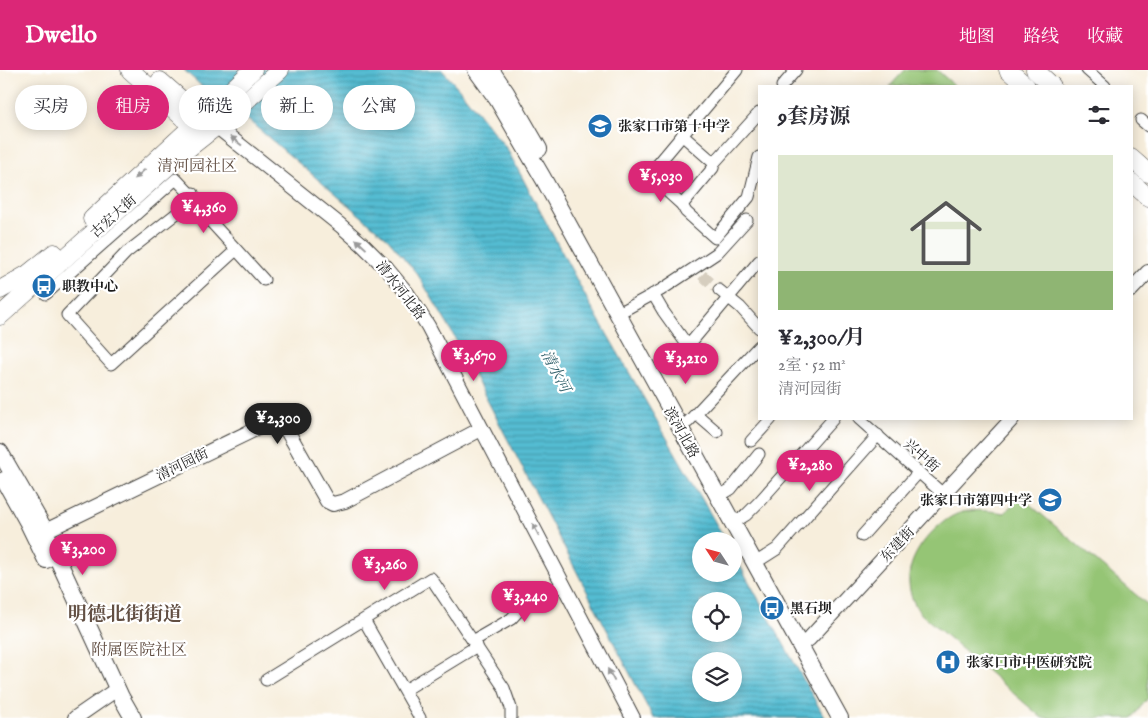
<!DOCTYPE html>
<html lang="zh">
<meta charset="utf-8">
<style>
body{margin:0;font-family:"IM FELL English","Noto Serif SC",serif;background:#f7f7f7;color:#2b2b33;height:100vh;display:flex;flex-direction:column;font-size:19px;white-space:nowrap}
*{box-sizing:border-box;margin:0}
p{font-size:16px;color:#7c7c81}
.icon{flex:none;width:28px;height:28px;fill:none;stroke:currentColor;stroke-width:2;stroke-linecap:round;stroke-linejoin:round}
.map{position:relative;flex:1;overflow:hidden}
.details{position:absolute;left:758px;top:15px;width:375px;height:335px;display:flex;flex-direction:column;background:#fff;border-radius:0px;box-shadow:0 2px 12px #0003}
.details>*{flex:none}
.banner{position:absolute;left:15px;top:15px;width:475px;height:45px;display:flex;gap:10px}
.needle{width:32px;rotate:306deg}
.tools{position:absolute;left:692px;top:462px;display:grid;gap:10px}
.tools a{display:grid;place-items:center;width:50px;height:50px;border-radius:50%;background:#fff;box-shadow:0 2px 12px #0003;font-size:25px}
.price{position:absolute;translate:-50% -42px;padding:0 11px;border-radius:18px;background:#db2777;color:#fff;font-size:16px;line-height:32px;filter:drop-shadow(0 1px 2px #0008)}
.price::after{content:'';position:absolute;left:50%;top:30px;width:15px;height:11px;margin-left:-8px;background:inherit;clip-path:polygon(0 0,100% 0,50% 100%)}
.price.on{background:#222;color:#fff}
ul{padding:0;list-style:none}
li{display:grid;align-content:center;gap:10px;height:265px;padding:0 20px}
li+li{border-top:1px solid #e1e1e2}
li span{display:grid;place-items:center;height:155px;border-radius:0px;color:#555}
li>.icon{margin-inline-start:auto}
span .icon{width:90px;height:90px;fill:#fffc;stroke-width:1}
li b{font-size:21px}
h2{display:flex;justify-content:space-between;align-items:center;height:60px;padding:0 20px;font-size:21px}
.chip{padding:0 18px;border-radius:22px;background:#fff;box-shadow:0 2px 12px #0003;font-size:18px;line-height:45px}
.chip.on{background:#db2777;color:#fff}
header{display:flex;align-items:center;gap:30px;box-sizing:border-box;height:70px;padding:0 25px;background:#db2777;color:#fff}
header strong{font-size:24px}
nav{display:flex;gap:28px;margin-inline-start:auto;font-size:18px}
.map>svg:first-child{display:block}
</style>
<header>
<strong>Dwello</strong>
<nav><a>地图</a><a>路线</a><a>收藏</a></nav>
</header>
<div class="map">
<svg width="1148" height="648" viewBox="0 0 1148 648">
<defs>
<pattern id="water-rules" width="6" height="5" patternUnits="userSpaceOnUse" patternTransform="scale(1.25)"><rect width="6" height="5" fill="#54bcd2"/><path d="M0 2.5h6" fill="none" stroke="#4598aa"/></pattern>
</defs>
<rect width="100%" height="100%" fill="#fff"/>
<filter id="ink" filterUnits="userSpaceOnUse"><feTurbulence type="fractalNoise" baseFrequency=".02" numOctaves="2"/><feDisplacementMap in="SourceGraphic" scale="10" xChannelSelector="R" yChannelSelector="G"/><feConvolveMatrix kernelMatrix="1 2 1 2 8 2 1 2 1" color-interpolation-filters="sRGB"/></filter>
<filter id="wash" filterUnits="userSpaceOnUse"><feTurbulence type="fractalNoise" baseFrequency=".0096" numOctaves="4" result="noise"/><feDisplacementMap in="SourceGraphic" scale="20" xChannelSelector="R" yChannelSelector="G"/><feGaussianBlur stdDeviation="1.12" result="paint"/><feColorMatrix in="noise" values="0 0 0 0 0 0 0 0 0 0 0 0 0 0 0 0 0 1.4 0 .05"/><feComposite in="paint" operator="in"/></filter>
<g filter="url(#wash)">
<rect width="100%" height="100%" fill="#f7eedc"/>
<g fill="#95c574" stroke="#587048">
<path d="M905,0H937L955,16H890Z"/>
<path d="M1020,426L1148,535V628L1132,648H1042L920,543C899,513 910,484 934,460C943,452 951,445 963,442C976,439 991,441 1005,443Z"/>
</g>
<path fill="url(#water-rules)" stroke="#386c77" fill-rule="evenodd" d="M184,0H442L461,21L507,79L587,229L726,471H701V504H734V485L825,648H653L449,257L418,205L388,169L248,50L209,23ZM701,531H734V564H701ZM701,591H734V624H701Z"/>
</g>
<g filter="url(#ink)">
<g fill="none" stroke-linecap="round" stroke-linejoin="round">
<path stroke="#d6cebf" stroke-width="11" stroke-dasharray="11 5.5" stroke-linecap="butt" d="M702,205L719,220"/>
<defs>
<g id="minor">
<path d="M737,0L649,105L682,135L686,142L715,168L749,127L759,87"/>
<path d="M1087,0L1105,16"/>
<path d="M782,16L796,0"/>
<path d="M1141,50L1148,56"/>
<path d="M682,65L714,93"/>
<path d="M193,123L196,135L201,141L264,210"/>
<path d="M682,135L713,98L714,93L759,43"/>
<path d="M719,220L740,237L759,258"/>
<path d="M46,224L176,109L195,129L126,183L67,245L111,294L236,180"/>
<path d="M653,224L663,241L688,276L759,191"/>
<path d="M617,244L661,220L717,183L747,150"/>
<path d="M696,344L717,362"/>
<path d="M859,349L943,424"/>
<path d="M679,356L688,352L759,276"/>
<path d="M751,371L771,349"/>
<path d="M718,427L731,419L759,384"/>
<path d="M733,453L746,445L759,432L833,349"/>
<path d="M862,466L919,402"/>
<path d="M755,493L777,479L878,365"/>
<path d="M364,550L420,648"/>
<path d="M473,571L511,549L522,537L564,514"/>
<path d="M266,610L431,508L504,618L511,638V648"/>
<path d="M405,620L477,576"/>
</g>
<g id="tertiary">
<path d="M216,56L340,155L363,175L387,199L407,223L428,256L633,648"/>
<path d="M1131,220L1148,202"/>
<path d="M35,466L268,353L278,351L285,357L327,431L333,434L345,431L481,359"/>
<path d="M800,576L809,569L1012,349"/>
<path d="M75,648L117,619"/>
</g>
<g id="secondary">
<path d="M476,0L497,29L543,108L840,648"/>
<path d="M491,0L506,22L539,79"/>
<path d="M0,382L42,455L121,627L133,648"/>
<path d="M4,410L27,451L46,490"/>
</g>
<g id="primary">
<path d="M130,0L200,63"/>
<path d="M1008,0L1026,16"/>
<path d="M1035,0L1052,16"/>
<path d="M160,11L201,47L211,53"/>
<path d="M1131,88L1148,103"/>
<path d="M1131,112L1148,127"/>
<path d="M92,149L253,0"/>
<path d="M0,220L28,204L54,183"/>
<path d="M0,246L185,81L227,48L280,0"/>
</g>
</defs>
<use href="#minor" stroke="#3d3c39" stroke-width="13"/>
<use href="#tertiary" stroke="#3d3c39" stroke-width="16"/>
<use href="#secondary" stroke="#3d3c39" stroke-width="18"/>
<use href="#primary" stroke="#3d3c39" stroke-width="19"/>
<use href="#minor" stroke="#fff" stroke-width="11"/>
<use href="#tertiary" stroke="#fff" stroke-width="14"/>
<use href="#secondary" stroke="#fff" stroke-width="16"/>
<use href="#primary" stroke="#fff" stroke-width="18"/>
</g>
<defs><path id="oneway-solid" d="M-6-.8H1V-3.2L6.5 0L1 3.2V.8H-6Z" transform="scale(1.25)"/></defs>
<g fill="#999">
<use href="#oneway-solid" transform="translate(236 71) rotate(-143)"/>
<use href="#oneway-solid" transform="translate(140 104) rotate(137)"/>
<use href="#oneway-solid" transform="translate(361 174) rotate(-137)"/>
<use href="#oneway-solid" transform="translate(536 460) rotate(-117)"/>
<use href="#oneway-solid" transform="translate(611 605) rotate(-118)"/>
</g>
</g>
<defs>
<symbol id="school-disc" viewBox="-11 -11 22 22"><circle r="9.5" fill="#1f6fb2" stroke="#fff"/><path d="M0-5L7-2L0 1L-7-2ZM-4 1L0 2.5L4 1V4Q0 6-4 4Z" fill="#fff"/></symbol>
<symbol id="bus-disc" viewBox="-11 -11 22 22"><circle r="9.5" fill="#1f6fb2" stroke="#fff"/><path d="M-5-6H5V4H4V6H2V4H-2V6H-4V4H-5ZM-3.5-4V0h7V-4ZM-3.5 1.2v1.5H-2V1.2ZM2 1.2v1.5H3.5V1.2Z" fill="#fff"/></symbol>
<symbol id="hospital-disc" viewBox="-11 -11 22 22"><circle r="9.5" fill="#1f6fb2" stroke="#fff"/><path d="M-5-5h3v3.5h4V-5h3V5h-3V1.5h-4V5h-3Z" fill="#fff"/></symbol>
</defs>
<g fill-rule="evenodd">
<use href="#school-disc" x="586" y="42" width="28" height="28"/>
<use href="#bus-disc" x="30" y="202" width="28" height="28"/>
<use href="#school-disc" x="1036" y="416" width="28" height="28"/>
<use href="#bus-disc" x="758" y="524" width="28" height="28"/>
<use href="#hospital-disc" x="934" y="578" width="28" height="28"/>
</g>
<g text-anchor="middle" stroke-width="4.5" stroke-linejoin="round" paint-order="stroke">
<g font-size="14" font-weight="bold" fill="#1c1c1c" stroke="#fff" text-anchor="start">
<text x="618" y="61">张家口市第十中学</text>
<text x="62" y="221">职教中心</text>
<text x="1032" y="435" text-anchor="end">张家口市第四中学</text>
<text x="790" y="543">黑石坝</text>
<text x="966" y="597">张家口市中医研究院</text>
</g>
<g font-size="14" fill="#1c1c1c" stroke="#fff">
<text transform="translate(113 146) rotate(-42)" y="5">古宏大街</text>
<text transform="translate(401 220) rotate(52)" y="5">清水河北路</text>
<text transform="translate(682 362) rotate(61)" y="5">滨河北路</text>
<text transform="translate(922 385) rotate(42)" y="5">兴中街</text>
<text transform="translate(182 394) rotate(-26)" y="5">清河园街</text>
<text transform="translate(897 474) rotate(-47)" y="5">东建街</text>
</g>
<g font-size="15" font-style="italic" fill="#35646e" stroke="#fff">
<text transform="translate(556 301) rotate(62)" y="5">清水河</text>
</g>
<g font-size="16" fill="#624f43" stroke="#fff">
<text x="197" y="101">清河园社区</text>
<text x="139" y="585">附属医院社区</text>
</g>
<g font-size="19" font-weight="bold" fill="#624f43" stroke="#fff">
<text x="125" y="550">明德北街街道</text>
</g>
</g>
</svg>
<div class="tools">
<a><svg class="needle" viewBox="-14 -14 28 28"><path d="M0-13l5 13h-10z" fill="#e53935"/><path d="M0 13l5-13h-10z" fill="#7c7c81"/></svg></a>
<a><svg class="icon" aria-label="locate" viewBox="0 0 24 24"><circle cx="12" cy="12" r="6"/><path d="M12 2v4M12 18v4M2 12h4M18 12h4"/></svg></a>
<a><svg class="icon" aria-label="layers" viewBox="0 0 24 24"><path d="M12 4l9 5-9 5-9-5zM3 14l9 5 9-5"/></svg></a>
</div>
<b class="price" style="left:661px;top:133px">¥5,030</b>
<b class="price" style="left:204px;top:164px">¥4,360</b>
<b class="price" style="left:474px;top:312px">¥3,670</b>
<b class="price" style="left:686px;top:315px">¥3,210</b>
<b class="price on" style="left:278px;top:375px">¥2,300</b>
<b class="price" style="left:810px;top:422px">¥2,280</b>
<b class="price" style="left:83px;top:506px">¥3,200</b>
<b class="price" style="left:385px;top:521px">¥3,260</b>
<b class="price" style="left:525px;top:553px">¥3,240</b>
<div class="banner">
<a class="chip">买房</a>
<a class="chip on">租房</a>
<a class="chip">筛选</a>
<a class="chip">新上</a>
<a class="chip">公寓</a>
</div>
<section class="details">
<h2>9套房源<svg class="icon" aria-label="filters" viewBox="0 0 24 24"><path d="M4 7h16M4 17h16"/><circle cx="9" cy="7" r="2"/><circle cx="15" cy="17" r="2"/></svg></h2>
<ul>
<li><span style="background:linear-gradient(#dfe7d0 75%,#8fb573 0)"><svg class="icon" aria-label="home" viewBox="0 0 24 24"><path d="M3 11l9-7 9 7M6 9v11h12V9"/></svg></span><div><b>¥2,300/月</b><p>2室 · 52 m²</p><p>清河园街</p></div></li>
</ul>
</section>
</div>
